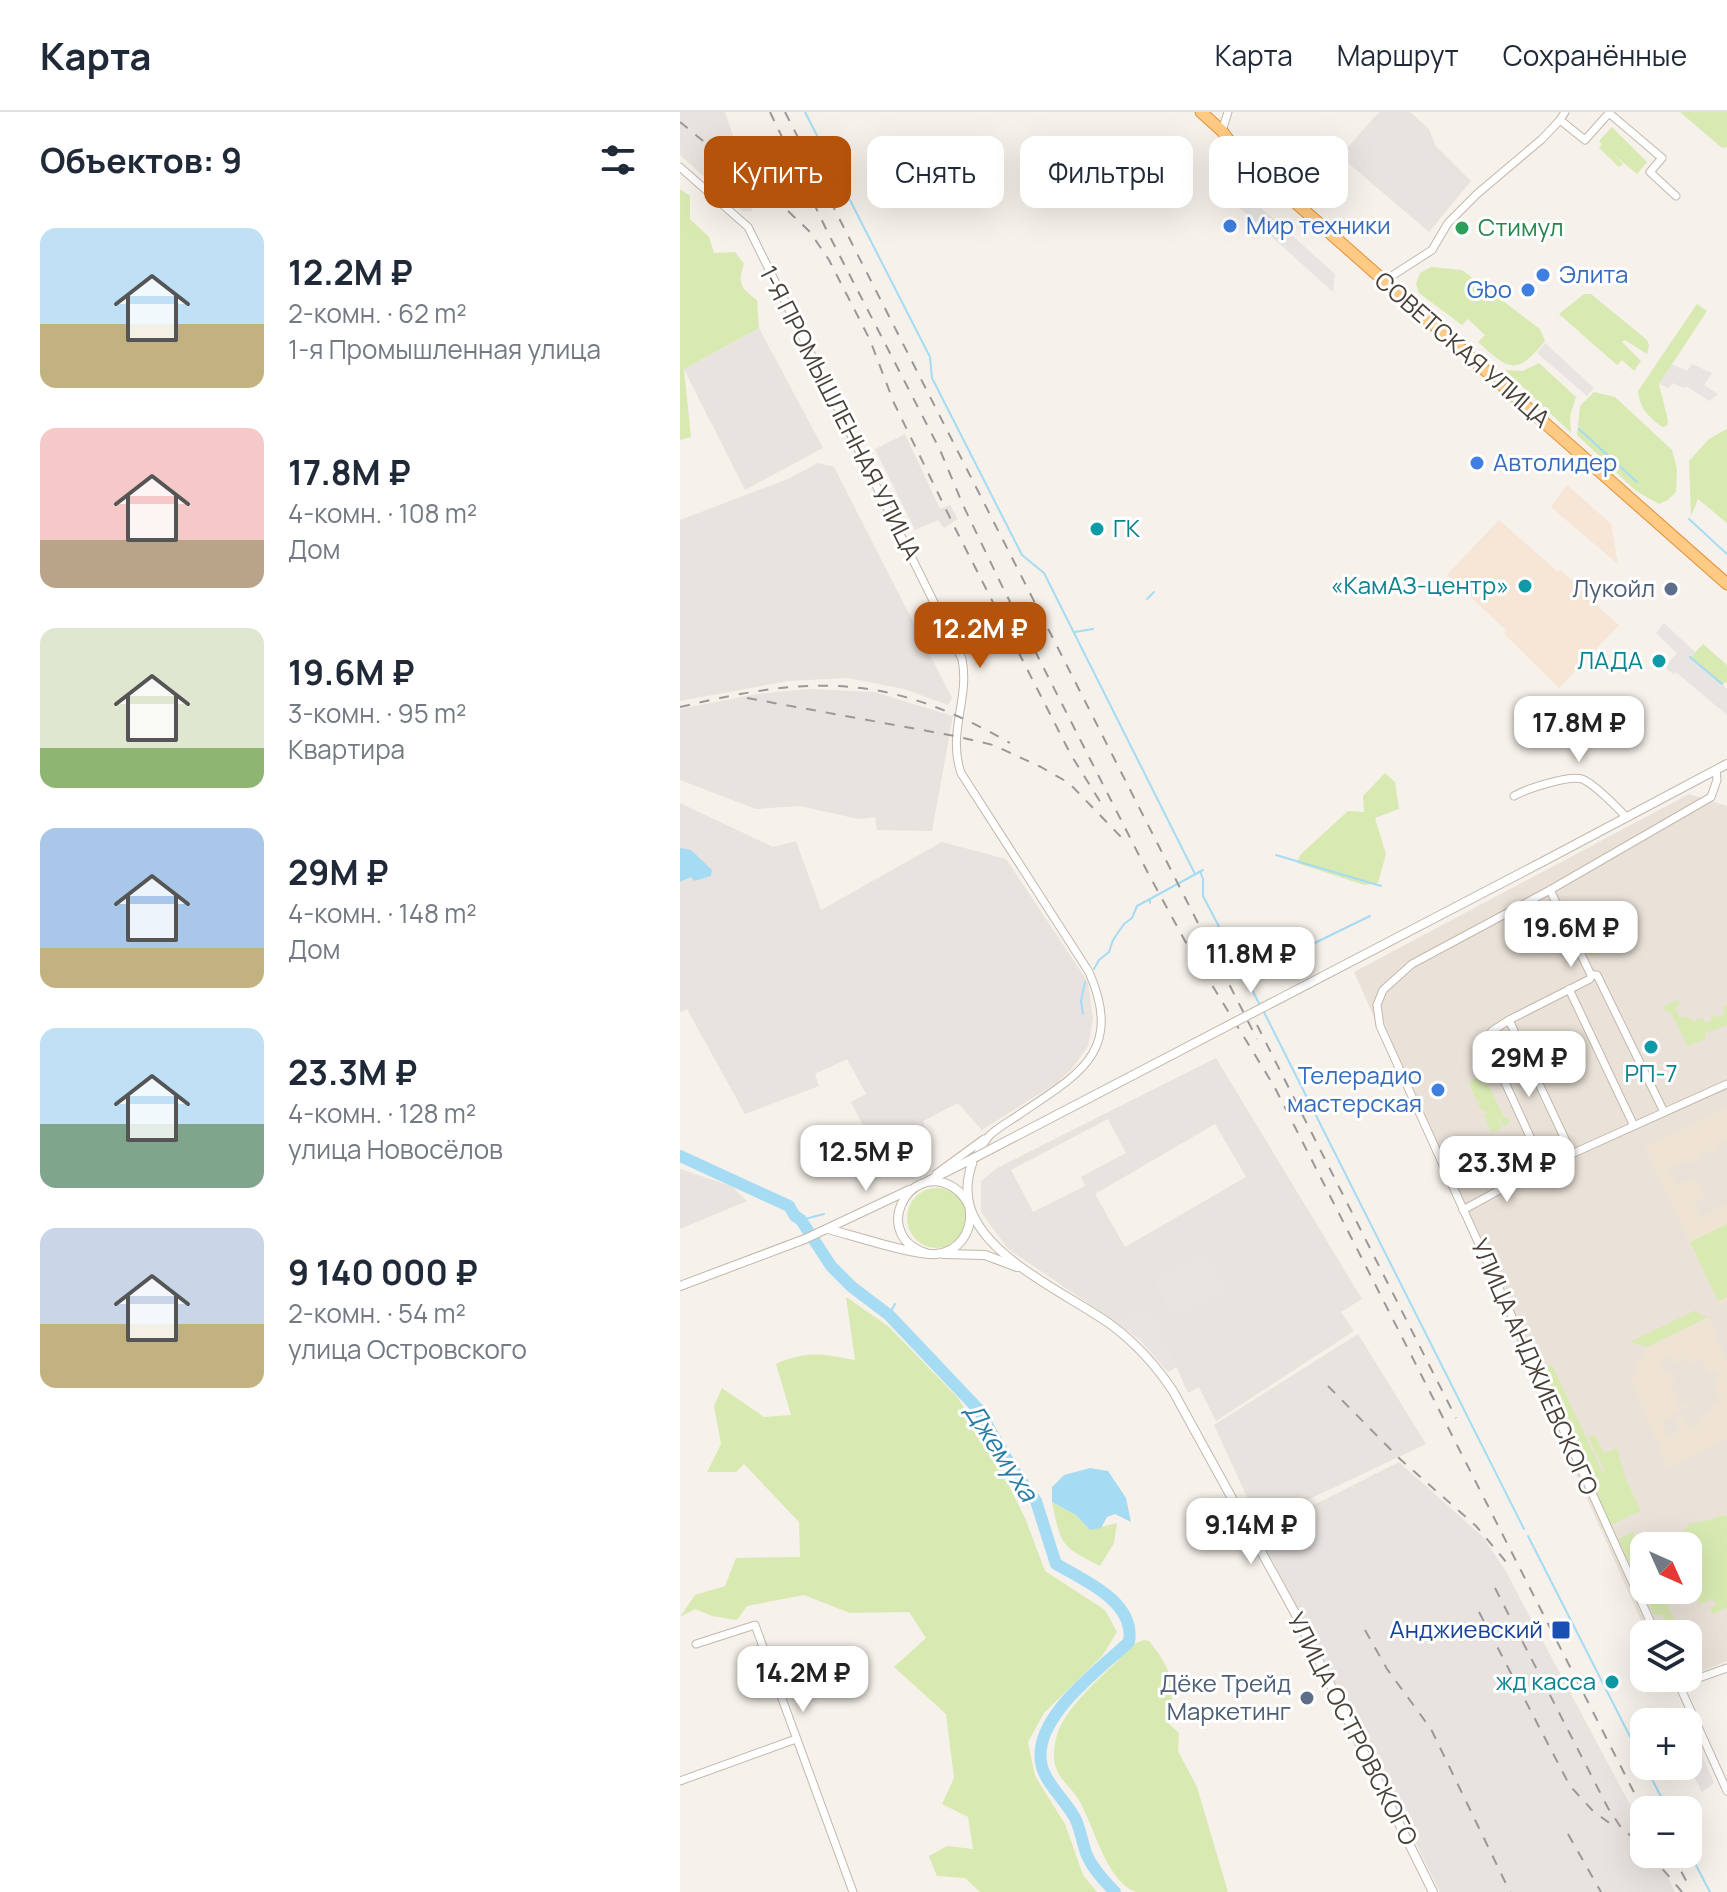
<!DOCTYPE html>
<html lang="ru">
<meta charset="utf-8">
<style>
body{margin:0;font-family:Manrope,sans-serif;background:#f6f6f7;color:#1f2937;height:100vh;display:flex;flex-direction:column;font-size:30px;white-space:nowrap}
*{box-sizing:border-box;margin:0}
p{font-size:26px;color:#747a83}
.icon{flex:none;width:44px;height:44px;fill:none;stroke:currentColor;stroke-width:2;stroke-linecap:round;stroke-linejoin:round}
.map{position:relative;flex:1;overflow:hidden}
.panel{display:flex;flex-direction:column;background:#fff;width:680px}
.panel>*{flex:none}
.hud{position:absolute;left:24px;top:24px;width:760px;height:72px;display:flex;gap:16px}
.needle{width:52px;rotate:135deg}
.controls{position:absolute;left:950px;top:1420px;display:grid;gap:16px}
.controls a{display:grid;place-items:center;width:72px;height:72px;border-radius:16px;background:#fff;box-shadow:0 8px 32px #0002;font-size:40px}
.price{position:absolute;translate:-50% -68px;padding:0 18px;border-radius:16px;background:#fff;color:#222;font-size:26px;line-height:52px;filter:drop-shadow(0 2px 4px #0008)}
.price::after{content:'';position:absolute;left:50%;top:48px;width:24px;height:18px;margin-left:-12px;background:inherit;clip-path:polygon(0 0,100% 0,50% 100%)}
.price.selected{background:#b45309;color:#fff}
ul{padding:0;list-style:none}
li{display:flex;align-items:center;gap:24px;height:200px;padding:0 40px}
li span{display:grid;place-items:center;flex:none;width:224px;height:160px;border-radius:16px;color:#555}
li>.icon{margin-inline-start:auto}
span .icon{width:96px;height:96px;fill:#fffc;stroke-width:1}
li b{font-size:34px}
h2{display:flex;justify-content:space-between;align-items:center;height:96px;padding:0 40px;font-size:34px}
.pill{padding:0 28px;border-radius:16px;background:#fff;box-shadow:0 8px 32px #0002;font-size:28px;line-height:72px}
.pill.selected{background:#b45309;color:#fff}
header{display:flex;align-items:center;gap:48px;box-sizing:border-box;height:112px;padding:0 40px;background:#fff;border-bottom:2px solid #e0e1e3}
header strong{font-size:38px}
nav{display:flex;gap:44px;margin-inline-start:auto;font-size:28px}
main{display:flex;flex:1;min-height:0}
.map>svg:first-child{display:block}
</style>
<header>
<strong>Карта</strong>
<nav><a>Карта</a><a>Маршрут</a><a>Сохранённые</a></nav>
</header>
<main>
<section class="panel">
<h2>Объектов: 9<svg class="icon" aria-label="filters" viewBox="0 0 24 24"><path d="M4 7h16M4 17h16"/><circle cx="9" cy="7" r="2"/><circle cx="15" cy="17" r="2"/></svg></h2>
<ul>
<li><span style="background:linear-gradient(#bfe0f5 60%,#c2b280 0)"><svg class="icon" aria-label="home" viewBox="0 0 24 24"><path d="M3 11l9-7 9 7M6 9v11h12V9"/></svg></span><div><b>12.2M ₽</b><p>2-комн. · 62 m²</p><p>1-я Промышленная улица</p></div></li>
<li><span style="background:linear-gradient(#f6c9c9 70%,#b9a48a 0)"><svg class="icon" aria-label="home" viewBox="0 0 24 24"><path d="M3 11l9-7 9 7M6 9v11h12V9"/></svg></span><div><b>17.8M ₽</b><p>4-комн. · 108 m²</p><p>Дом</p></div></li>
<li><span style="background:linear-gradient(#dfe7d0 75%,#8fb573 0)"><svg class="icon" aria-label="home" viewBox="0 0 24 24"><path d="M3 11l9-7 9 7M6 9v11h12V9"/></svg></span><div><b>19.6M ₽</b><p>3-комн. · 95 m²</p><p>Квартира</p></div></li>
<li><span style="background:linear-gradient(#a9c7e8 75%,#c2b280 0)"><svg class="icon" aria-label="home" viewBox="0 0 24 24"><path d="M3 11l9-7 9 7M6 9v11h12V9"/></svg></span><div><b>29M ₽</b><p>4-комн. · 148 m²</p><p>Дом</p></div></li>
<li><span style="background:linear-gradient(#bfe0f5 60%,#7fa58c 0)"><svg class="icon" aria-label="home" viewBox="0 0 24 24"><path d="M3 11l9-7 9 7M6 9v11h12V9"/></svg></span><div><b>23.3M ₽</b><p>4-комн. · 128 m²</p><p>улица Новосёлов</p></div></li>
<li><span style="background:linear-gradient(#c9d6e8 60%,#c2b280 0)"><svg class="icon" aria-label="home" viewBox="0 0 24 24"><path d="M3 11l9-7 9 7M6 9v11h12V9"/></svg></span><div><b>9 140 000 ₽</b><p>2-комн. · 54 m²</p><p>улица Островского</p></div></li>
</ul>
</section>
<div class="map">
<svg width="1047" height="1780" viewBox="0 0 1047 1780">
<rect width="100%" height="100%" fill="#f6f1ea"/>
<path fill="#eae2d8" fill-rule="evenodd" d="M1009,682L1047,694V1549L1008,1565V1522H967L674,860ZM964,1434H1008V1478H964Z"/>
<g fill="#f7e5d6">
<path d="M887,373L931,412L938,452L871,395Z"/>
<path d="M819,408L878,460L880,458L897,473L896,475L939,513L879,576L824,522L826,518L767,463Z"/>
</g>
<g fill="#e8e3df" fill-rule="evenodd">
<path d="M0,0H45L53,24L83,69L71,100L62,99L0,43Z"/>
<path d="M699,0H730L749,17L755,33L791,69L749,120L660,44Z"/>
<path d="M79,216L143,336L65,378L4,257Z"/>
<path d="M225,322L260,397L270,393L278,407L264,416L258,408L235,418L195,337Z"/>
<path d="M138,351L154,355L272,586L268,593L224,577L168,566L108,569L0,589V408L108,367Z"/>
<path d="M130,577L194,580L273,604L252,719L197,718L195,705L178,707L120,694L76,697L0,668V597L77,582Z"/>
<path d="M0,691L93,735L116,729L141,798L262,730L326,747L408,870L413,907L408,934L392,957L375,972L302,1018L278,991L243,1009L246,1018L221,1031L216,1024L194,1036L171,990L186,982L167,947L135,962L139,974L65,1002L7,897L0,900Z"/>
<path d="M536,946L682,1187L661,1200L674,1219L536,1309L519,1275L508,1281L470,1195L436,1210L328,1137L301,1100V1069L317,1056ZM428,1007L446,1041L401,1065L405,1074L353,1100L331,1058ZM535,1012L566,1065L445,1135L415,1082Z"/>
<path d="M0,1057L51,1074L67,1089L0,1117Z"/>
<path d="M678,1222L746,1332L579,1411L534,1313Z"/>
<path d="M719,1350L804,1426L825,1458L964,1719V1742H976L995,1780H760L644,1547L578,1421Z"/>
</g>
<g fill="#efe4d4" fill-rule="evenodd">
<path d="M1047,995V1028L1038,1033L1039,1037L1030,1042L1027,1038L1020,1041L1022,1046L1012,1051L1009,1047L989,1057L997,1074L1015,1064L1025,1085L1014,1091L1021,1106L1044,1092L1047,1097V1190L1039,1194L965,1035Z"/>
<path d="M1028,1205L1047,1249V1327L988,1357L951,1267L956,1252L967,1235ZM991,1245L995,1251L1006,1246L1009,1252L1021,1247L1028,1261L1034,1259L1039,1269L1033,1273L1040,1288L1029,1294L1031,1300L1020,1305L1022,1311L1011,1317L1004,1304L995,1308L1000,1319L989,1324L981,1310L1006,1295L1005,1291L999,1294L991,1275L996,1272L990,1260L985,1262L980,1250Z"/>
</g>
<g fill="#d8eab2">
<path d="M1000,0H1047V35L1042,36Z"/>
<path d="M932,15L967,50L957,62L933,42L943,52L939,55L919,36L922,32L919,29Z"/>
<path d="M0,77L10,84V107L29,125L34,141L55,140L64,152C57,171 61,177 77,188L79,216L4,257L11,325L0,328Z"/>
<path d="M751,155L782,158L860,217L865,229C836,264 830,259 798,230L805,223L788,207L782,213L739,181L736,172L740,161Z"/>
<path d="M904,182H911L967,228L969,234L967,242L945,228L942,230L961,249L954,259L942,248L937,253L879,202Z"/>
<path d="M1017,192L1027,199L979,272L988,309L987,314L982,315C968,304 960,297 958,279Z"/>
<path d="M859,251L896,285L890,304L891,321L825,258L843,259Z"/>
<path d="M914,280L935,285L992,338L997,357L996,380L988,388L979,392L956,379L897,323L900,294Z"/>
<path d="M1047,317V411L1018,387L1011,404L1009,349L1029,327Z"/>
<path d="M1023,532L1047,553V570L1042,572L1010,546Z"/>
<path d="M705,661L715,670L719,697L695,706L706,742L698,771L684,773L617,751L621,742L668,699L684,700L683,684Z"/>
<path d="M880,791L888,792L897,810L913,819L925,836L923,839L914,843L904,841Z"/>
<path d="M998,888L999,893L995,896L1000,906L1004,904L1014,909L1023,906L1025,911L1032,908L1031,904L1035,903L1037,906L1045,901L1043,895L1047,893V913L1025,921V927L1008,934L990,899L986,900L983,894Z"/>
<path d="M807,962L809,964L806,968L824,1006H828L830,1009L824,1015L814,999L822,1016L812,1021L804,1004L808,1000L801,998L798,992L803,989L797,990L789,971L797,965L806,979L800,963Z"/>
<circle cx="257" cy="1106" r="30"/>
<path d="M1047,1112V1185L1038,1189L1010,1130Z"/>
<path d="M166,1185L208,1214L278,1286L322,1360L345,1406L365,1459L425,1498L437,1520L422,1544L364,1601L348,1630L355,1664L385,1712L403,1763L417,1780H300L285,1766L257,1764L249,1744L267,1734L293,1737L288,1705L262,1692L274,1666L266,1602L214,1555L246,1526L229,1500L170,1501L124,1483L67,1494L57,1508L32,1504L15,1497L0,1505L15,1483L45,1474L56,1446L120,1445L119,1410L64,1352L56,1360H27L41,1332L34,1294L42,1276L84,1305L111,1303L96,1252C126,1238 144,1242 175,1248Z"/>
<path d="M1016,1198L1020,1203L1028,1205L967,1235L950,1230Z"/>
<path d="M872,1253L923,1361L925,1359L908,1325L915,1323L924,1341L937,1336L946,1368L961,1399L931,1413L862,1266L861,1260Z"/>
<path d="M372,1390L396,1403L410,1418L437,1411L434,1431L420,1454C381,1434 381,1434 372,1390Z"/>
<path d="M1041,1403L1047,1404V1496L1033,1502L1030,1496L1036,1493L1033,1487L1020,1492L1008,1469V1434H1001L996,1423L1009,1415L1008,1412L1030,1408Z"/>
<path d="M953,1420L964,1444V1478H980L1002,1522H981L988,1516L983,1503H974L938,1427Z"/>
<path d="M464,1528L469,1529C479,1541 492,1560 493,1577C493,1588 489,1600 488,1611L499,1621L498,1639L517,1675L548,1780C532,1780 467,1780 456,1780C426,1769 414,1714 399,1688C392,1676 379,1668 375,1653C373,1645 374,1632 377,1623C387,1591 432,1556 456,1531Z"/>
</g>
<g fill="#e7e4e2">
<path d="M559,76L655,162L653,180L543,81Z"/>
<path d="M865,231L914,276L907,284L857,241Z"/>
<path d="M992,252L1007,259L1012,252L1032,261L1024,273L1038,282L1029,289L1006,274L1004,276L993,271L989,276L979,272Z"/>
<path d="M984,511L1015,540L1011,546L1047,577V603L997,561L993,562L985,555L997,541L976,521Z"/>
<path d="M868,789L888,829L861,844L839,804Z"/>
<path d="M528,1137L550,1180L493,1208L472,1166Z"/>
<path d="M470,1194L497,1255L488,1260L460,1228L436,1210Z"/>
<path d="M1008,1612L1034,1671L1022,1680L1008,1652Z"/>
</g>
<g fill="#a6dcf3">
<path d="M0,736L11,738L32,758L31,764L14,769L11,765L0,770Z"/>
<path d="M410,1356L428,1359L446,1386L451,1410L435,1402L427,1405L421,1416L410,1418L396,1403L372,1390V1375L384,1363Z"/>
</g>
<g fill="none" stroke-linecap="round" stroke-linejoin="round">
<g stroke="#a6dcf3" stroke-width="2">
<path d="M125,0L250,245L252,266L342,443L364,461L515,762"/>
<path d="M899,317L957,370"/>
<path d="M1009,407L1047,442"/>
<path d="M467,487L474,480"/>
<path d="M395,520L413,517"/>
<path d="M1010,545L1042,572"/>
<path d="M596,743L701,774"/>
<path d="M520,759L523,767V784L581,895"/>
<path d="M470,791V787L523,758"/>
<path d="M595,855L606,845L690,804"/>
<path d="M414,857L419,848L429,840L433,828L444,812L452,806L457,794L470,787"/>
<path d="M584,900L844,1417"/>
<path d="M403,902L401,889L405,870"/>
<path d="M121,1108L144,1102"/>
<path d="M209,1203L215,1192"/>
<path d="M848,1424L964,1652"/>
<path d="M965,1654L988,1698"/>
<path d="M1008,1738L1030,1780"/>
</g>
<path stroke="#a6dcf3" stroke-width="12" d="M0,1044L109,1094L115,1104L121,1108L151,1154L172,1175L209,1203L298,1297L332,1356L356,1389L376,1452C404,1468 456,1490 449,1530C419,1558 349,1608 362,1655C367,1673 386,1689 395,1706C400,1716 402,1729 406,1741C412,1756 423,1768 435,1780"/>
<defs>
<g id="minor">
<path d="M885,0L880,8L905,28L929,1L982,46L970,60L996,84"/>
<path d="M542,19L548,0"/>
<path d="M0,55L68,115L282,547C290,587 267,620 281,661L409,860C444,940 399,962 340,1002C330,1009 318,1015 309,1024C304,1030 300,1038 295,1045"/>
<path d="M704,169L752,138L768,111L797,82L862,27L880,8"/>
<path d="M834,684C846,677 889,663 902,667C913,671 938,696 946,705"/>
<path d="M911,863H917L984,1000"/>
<path d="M889,877L954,1014"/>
<path d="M829,908L910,867L911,863L870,778"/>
<path d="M864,1055L806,929L812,919L829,908L892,1042"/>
<path d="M256,1062L304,1027"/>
<path d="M783,1098L856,1058L1047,972"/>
<path d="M976,1522L700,914L697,893L703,878L732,852L870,778L1031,685L1037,668L1036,658"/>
<path d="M16,1532L75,1513L173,1780"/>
<path d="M996,1566L1047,1679"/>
<path d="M999,1573L1047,1556"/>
<path d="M0,1669L116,1627"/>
</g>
<g id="tertiary">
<path d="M864,749L1047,652"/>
<path d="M294,1046C288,1062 285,1077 290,1095C306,1147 388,1182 430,1212C456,1231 475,1252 493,1279L615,1501L753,1780"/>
<path d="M248,1069L294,1046"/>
<path d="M148,1117C172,1123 235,1144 256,1142C278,1140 292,1121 290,1099C289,1090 281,1080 273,1075C227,1048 189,1126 249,1142"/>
<path d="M264,1142L305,1143L337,1155"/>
<path d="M0,1174L125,1127L229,1078"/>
</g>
<path id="trunk" d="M521,0L542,19L556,38L1047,472"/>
</defs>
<use href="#minor" stroke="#c2b8ac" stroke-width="9"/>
<use href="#tertiary" stroke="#c2b8ac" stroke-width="10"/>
<use href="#trunk" stroke="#e39037" stroke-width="13"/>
<use href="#minor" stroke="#fff" stroke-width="7"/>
<use href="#tertiary" stroke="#fff" stroke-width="8"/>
<use href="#trunk" stroke="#ffca83" stroke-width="11"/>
<g stroke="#999" stroke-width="2" stroke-dasharray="10 10" stroke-linecap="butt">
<path d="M90,0L148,121L260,338L283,393L323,476L468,761L505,829L594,974L964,1700"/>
<path d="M105,0L577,927"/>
<path d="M0,10L107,98L130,120L149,148L190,228L214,291L275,416L391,643L421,691"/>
<path d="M67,586L275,624L313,633L361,655L389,671L442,726"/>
<path d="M0,595C134,563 207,561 330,631"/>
<path d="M577,913L776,1306"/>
<path d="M648,1274L720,1347L796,1414L827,1451"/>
<path d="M815,1476L928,1696L940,1714L964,1736"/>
<path d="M799,1500L890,1674L913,1699L935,1715"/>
<path d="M685,1518L707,1557L751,1617L830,1780"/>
<path d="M888,1722L921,1780"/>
<path d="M970,1742L1002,1780"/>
<path d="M992,1742L1010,1776"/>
</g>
<defs>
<path id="tertiary-bridge" d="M294,1046L864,749"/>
</defs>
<use href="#tertiary-bridge" stroke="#c2b8ac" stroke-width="10" stroke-linecap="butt"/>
<use href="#tertiary-bridge" stroke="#fff" stroke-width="8"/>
</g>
<g fill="#3f7fe0" stroke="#fff" stroke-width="3">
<circle cx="550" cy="114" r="8"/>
<circle cx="863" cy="163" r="8"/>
<circle cx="848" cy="178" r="8"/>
<circle cx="797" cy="351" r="8"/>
<circle cx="758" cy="978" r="8"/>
</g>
<circle fill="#2e9e5b" stroke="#fff" stroke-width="3" cx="782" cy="116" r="8"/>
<g fill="#0f9aa8" stroke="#fff" stroke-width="3">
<circle cx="417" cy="417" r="8"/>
<circle cx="845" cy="474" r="8"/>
<circle cx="979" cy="549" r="8"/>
<circle cx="971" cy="935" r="8"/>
<circle cx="932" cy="1570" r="8"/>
</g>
<g fill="#5c6f8a" stroke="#fff" stroke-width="3">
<circle cx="991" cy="477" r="8"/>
<circle cx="627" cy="1586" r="8"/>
</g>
<rect fill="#1a4fb4" stroke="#fff" stroke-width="3" x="871" y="1508" width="20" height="20" rx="4"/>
<g text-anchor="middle" stroke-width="6" stroke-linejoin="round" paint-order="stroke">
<g font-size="24" fill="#366cbe" stroke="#fff" text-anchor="start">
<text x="566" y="122">Мир техники</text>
<text x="879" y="171">Элита</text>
<text x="832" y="186" text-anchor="end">Gbo</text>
<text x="813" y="359">Автолидер</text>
<text x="742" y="972" text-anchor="end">Телерадио<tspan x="742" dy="28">мастерская</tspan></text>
</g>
<g font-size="24" fill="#27864d" stroke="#fff" text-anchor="start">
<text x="798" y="124">Стимул</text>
</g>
<g font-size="24" fill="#4a4138" stroke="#fff">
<text transform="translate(782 238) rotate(41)" y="8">СОВЕТСКАЯ УЛИЦА</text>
<text transform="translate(160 301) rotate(63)" y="8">1-Я ПРОМЫШЛЕННАЯ УЛИЦА</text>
<text transform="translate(854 1255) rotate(66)" y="8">УЛИЦА АНДЖИЕВСКОГО</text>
<text transform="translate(672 1617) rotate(63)" y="8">УЛИЦА ОСТРОВСКОГО</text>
</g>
<g font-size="24" fill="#0d838f" stroke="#fff" text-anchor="end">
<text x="433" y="425" text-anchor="start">ГК</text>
<text x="829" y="482">«КамАЗ-центр»</text>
<text x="963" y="557">ЛАДА</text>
<text x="971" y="970" text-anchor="middle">РП-7</text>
<text x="916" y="1578">жд касса</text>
</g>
<g font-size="24" fill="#4e5e75" stroke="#fff" text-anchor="end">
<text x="975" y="485">Лукойл</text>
<text x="611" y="1580">Дёке Трейд<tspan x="611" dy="28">Маркетинг</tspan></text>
</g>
<g font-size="24" fill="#164399" stroke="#fff" text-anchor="end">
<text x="863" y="1526">Анджиевский</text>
</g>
<g font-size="26" font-style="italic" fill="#287ca2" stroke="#fff">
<text transform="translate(321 1340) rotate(57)" y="9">Джемуха</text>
</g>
</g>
</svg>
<div class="controls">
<a><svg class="needle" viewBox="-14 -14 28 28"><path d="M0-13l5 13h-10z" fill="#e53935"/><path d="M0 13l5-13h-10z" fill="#747a83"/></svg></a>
<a><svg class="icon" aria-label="layers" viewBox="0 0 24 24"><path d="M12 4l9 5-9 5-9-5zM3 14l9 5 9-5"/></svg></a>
<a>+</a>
<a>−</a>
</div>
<b class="price selected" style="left:300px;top:558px">12.2M ₽</b>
<b class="price" style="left:899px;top:652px">17.8M ₽</b>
<b class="price" style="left:891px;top:857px">19.6M ₽</b>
<b class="price" style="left:571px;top:883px">11.8M ₽</b>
<b class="price" style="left:849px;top:987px">29M ₽</b>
<b class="price" style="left:186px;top:1081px">12.5M ₽</b>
<b class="price" style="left:827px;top:1092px">23.3M ₽</b>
<b class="price" style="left:571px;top:1454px">9.14M ₽</b>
<b class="price" style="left:123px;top:1602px">14.2M ₽</b>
<div class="hud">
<a class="pill selected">Купить</a>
<a class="pill">Снять</a>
<a class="pill">Фильтры</a>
<a class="pill">Новое</a>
</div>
</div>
</main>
